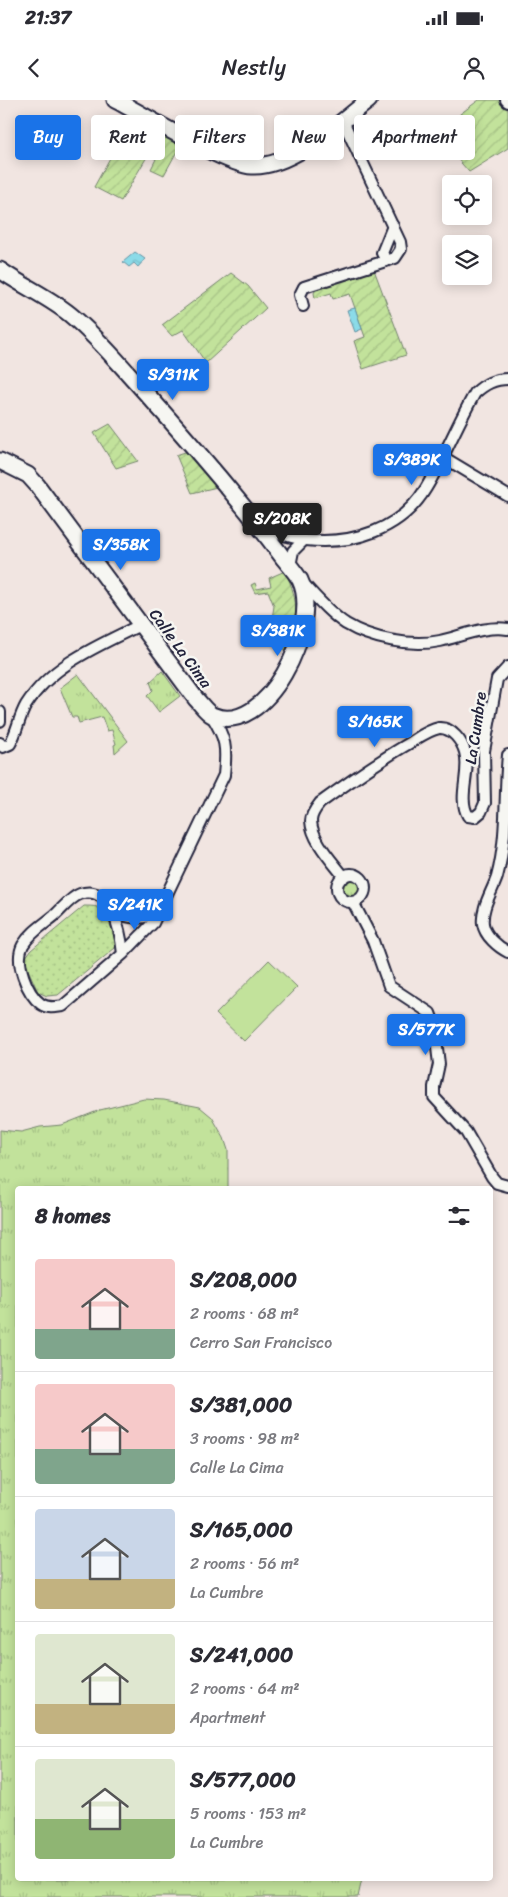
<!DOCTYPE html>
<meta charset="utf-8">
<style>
body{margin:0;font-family:Sriracha,sans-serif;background:#f2f2f3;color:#2b2b33;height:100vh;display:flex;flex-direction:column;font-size:19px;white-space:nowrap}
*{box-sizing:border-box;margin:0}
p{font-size:16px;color:#7c7c81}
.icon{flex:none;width:28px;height:28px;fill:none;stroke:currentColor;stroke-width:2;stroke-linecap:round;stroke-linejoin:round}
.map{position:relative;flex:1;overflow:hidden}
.panel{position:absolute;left:15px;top:1086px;width:478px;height:695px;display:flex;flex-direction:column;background:#fff;border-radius:5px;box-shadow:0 2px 12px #0003}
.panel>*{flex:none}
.hud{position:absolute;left:15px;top:15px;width:479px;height:45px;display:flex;gap:10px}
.tools{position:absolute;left:442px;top:75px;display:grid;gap:10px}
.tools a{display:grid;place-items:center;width:50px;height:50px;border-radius:5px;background:#fff;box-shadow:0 2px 12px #0003;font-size:25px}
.price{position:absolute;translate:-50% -42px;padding:0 11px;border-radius:5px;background:#1a73e8;color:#fff;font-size:16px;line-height:32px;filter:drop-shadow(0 1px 2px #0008)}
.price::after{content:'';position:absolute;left:50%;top:30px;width:15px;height:11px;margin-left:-8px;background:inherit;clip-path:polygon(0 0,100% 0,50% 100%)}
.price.on{background:#222;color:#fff}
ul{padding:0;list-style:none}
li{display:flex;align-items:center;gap:15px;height:125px;padding:0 20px}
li+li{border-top:1px solid #e1e1e2}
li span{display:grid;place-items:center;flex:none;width:140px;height:100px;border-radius:5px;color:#555}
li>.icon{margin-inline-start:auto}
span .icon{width:60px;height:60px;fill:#fffc;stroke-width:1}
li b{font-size:21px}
h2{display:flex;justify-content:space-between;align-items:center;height:60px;padding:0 20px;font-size:21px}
.pill{padding:0 18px;border-radius:5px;background:#fff;box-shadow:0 2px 12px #0003;font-size:18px;line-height:45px}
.pill.on{background:#1a73e8;color:#fff}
.status{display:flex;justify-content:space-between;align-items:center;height:35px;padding:0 25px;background:#fff;direction:ltr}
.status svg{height:14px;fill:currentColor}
header{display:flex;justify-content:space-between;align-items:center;height:65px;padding:0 20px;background:#fff;font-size:22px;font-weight:600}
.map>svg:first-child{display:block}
</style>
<div class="status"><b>21:37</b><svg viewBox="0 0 49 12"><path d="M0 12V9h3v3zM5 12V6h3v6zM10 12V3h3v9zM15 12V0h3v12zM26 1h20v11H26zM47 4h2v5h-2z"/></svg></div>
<header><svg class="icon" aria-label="back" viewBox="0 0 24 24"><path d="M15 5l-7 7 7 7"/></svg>Nestly<svg class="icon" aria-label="person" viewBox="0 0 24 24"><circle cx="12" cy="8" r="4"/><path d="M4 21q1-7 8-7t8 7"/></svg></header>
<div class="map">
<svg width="508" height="1797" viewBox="0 0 508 1797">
<defs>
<pattern id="grass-tufts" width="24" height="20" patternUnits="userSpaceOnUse" patternTransform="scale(1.25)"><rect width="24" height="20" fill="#c2e29b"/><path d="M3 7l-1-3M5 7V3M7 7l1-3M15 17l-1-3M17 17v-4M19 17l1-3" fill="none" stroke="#a6c286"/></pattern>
<pattern id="park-dots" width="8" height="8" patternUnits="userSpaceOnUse" patternTransform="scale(1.25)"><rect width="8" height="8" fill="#c2e29b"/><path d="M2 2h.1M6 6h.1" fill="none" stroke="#a6c286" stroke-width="1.8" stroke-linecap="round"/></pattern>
<pattern id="garden-furrows" width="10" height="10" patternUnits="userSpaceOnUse" patternTransform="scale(1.25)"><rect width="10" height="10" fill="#c2e29b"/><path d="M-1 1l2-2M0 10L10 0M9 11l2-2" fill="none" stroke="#a6c286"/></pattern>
<pattern id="water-ripples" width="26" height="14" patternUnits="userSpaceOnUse" patternTransform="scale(1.25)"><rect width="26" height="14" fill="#8bdbe8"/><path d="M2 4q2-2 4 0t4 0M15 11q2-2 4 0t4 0" fill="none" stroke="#78bcc8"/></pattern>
</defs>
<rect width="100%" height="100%" fill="#f1e5e1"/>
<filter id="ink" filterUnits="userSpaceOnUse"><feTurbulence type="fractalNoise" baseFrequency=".02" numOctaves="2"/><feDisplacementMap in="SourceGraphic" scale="10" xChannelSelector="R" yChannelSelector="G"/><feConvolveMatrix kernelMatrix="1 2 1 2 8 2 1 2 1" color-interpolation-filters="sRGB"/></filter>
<g filter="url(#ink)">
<g fill="url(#grass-tufts)" stroke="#72826b">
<path d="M162,571L180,596L159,612L147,596L153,590L150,582Z"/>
<path d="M78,574L128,641L115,653L114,645L116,644L112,630L107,631L102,617L79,623L77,617H72L60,588Z"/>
<circle cx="351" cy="788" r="14"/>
<path d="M144,999L164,1000L200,1007L212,1017L224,1038L228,1050V1089H18V1779H362L358,1797H0V1030L21,1032L40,1027L62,1025L100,1010Z"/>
</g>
<path fill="url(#park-dots)" stroke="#72826b" d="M84,806C88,806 94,806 97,807C108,812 116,837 115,848L58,895L47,896L38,892L26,865V857L31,850Z"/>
<g fill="url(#garden-furrows)" stroke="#72826b">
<path d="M479,0H500L508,10V48L469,72L448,48L460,39L450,27L459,20L460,14Z"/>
<path d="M133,16L182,42L164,75L151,69L156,59L148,55L121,101L94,87Z"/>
<path d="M373,167L406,255L363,269L354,241L365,237L350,194L333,199L331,193L315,198L314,193L317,187Z"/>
<path d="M231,173L248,186L266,208L206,263L183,230L172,236L162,225Z"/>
<path d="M110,324L138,361L116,368L94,333Z"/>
<path d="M188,351L217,387L192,393L176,355Z"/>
<path d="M285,471C300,503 298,520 289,553L274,540L272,519L274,506L268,491L255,493L251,485L255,483L257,489L271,486L269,478Z"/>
</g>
<path fill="#c2e29b" stroke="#72826b" d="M269,860L297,887L244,941L216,914Z"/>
<g fill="url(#water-ripples)" stroke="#6191a3">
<path d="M135,152L145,159L138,167L134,163L129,167L123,162Z"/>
<path d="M355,208L362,229L355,232L347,210Z"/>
</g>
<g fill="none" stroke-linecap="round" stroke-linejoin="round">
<defs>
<g id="street">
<path d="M506,0L508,2"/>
<path d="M386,160L382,153L393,126"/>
<path d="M303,206L300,195L304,187L395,158L401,149L400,142L343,21"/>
<path d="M443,357L508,396"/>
<path d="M261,428C276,432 291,438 306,440C352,445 401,430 426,388C444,358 457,324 475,293C485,284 494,279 508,279"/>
<path d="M290,466L293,451L304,440"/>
<path d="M301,481C315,496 329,513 346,524C371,539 411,547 440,541C462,536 486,525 508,529"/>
<path d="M0,612V621"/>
<path d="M0,643L3,647L10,644C17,632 19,617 26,605C52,564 100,545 142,524"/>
<path d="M508,655C504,696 508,736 497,777C492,792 481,808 483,824C485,836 498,847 508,852"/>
<circle cx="351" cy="788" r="14"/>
<path d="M344,777C333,762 312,741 311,721C311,715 316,708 320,703C349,682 377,662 408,644C418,638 428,630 439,628C452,627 462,642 465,652C471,673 457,697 468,716L475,717L481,712L485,703L484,651L497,579L508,567"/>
<path d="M353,802L373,841L389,886L430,913L434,924L439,964L434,987V997L466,1032L492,1077L497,1083L508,1086"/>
<path d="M113,811C131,819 140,820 158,813"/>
<path d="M123,854C121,834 112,783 80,794C71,797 61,810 54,816C43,825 30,833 23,845C14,861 27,894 41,904C48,909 56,907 63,906L123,854L153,823L224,675C227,648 226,638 211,615"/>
</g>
<g id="secondary">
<path d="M115,0C143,14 226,65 252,66C291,68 340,23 369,0"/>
<path d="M0,170C24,187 51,198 73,217C96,236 116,260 136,282C174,324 211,367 247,411C260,427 272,443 284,459C289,465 296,473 300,480C322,526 265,639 212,615C206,612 201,604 196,599L37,385L28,375L0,361"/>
</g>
</defs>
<use href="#street" stroke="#22223b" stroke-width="14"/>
<use href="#secondary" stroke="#22223b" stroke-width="19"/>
<use href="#street" stroke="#f6f6f2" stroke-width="10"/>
<use href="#secondary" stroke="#f6f6f2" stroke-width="15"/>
</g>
</g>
<g text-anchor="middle" stroke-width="5" stroke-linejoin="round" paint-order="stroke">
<g font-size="16" fill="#22223b" stroke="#f6f6f2">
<text transform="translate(181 548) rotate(54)" y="6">Calle La Cima</text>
<text transform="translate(475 628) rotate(-82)" y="6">La Cumbre</text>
</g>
</g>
</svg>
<div class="tools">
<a><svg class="icon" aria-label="locate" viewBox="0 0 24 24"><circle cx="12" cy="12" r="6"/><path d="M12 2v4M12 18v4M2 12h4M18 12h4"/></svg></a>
<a><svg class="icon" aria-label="layers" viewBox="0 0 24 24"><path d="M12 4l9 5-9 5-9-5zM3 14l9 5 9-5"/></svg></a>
</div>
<b class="price" style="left:173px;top:301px">S/311K</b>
<b class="price" style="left:412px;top:386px">S/389K</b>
<b class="price on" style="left:282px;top:445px">S/208K</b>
<b class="price" style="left:121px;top:471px">S/358K</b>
<b class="price" style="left:278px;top:557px">S/381K</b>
<b class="price" style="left:375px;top:648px">S/165K</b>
<b class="price" style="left:135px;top:831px">S/241K</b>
<b class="price" style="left:426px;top:956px">S/577K</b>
<div class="hud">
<a class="pill on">Buy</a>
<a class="pill">Rent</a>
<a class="pill">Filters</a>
<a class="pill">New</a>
<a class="pill">Apartment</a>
</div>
<section class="panel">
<h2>8 homes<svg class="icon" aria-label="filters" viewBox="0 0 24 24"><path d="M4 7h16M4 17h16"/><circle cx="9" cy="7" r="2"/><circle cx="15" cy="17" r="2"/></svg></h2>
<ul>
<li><span style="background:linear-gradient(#f6c9c9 70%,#7fa58c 0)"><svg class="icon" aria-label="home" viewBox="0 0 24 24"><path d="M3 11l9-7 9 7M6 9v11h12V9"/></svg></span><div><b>S/208,000</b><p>2 rooms · 68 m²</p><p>Cerro San Francisco</p></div></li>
<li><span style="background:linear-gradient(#f6c9c9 65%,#7fa58c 0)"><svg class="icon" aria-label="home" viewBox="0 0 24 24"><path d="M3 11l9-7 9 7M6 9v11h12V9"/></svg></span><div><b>S/381,000</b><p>3 rooms · 98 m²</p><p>Calle La Cima</p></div></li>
<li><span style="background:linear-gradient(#c9d6e8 70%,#c2b280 0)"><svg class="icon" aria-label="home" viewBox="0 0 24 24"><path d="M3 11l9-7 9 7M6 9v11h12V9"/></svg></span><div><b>S/165,000</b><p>2 rooms · 56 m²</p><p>La Cumbre</p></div></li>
<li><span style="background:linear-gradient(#dfe7d0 70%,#c2b280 0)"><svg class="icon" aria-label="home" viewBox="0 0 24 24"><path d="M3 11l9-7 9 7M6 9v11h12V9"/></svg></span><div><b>S/241,000</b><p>2 rooms · 64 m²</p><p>Apartment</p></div></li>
<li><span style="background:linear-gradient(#dfe7d0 60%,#8fb573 0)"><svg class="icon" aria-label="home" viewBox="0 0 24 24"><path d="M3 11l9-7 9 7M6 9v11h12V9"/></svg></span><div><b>S/577,000</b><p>5 rooms · 153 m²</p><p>La Cumbre</p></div></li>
</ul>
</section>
</div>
